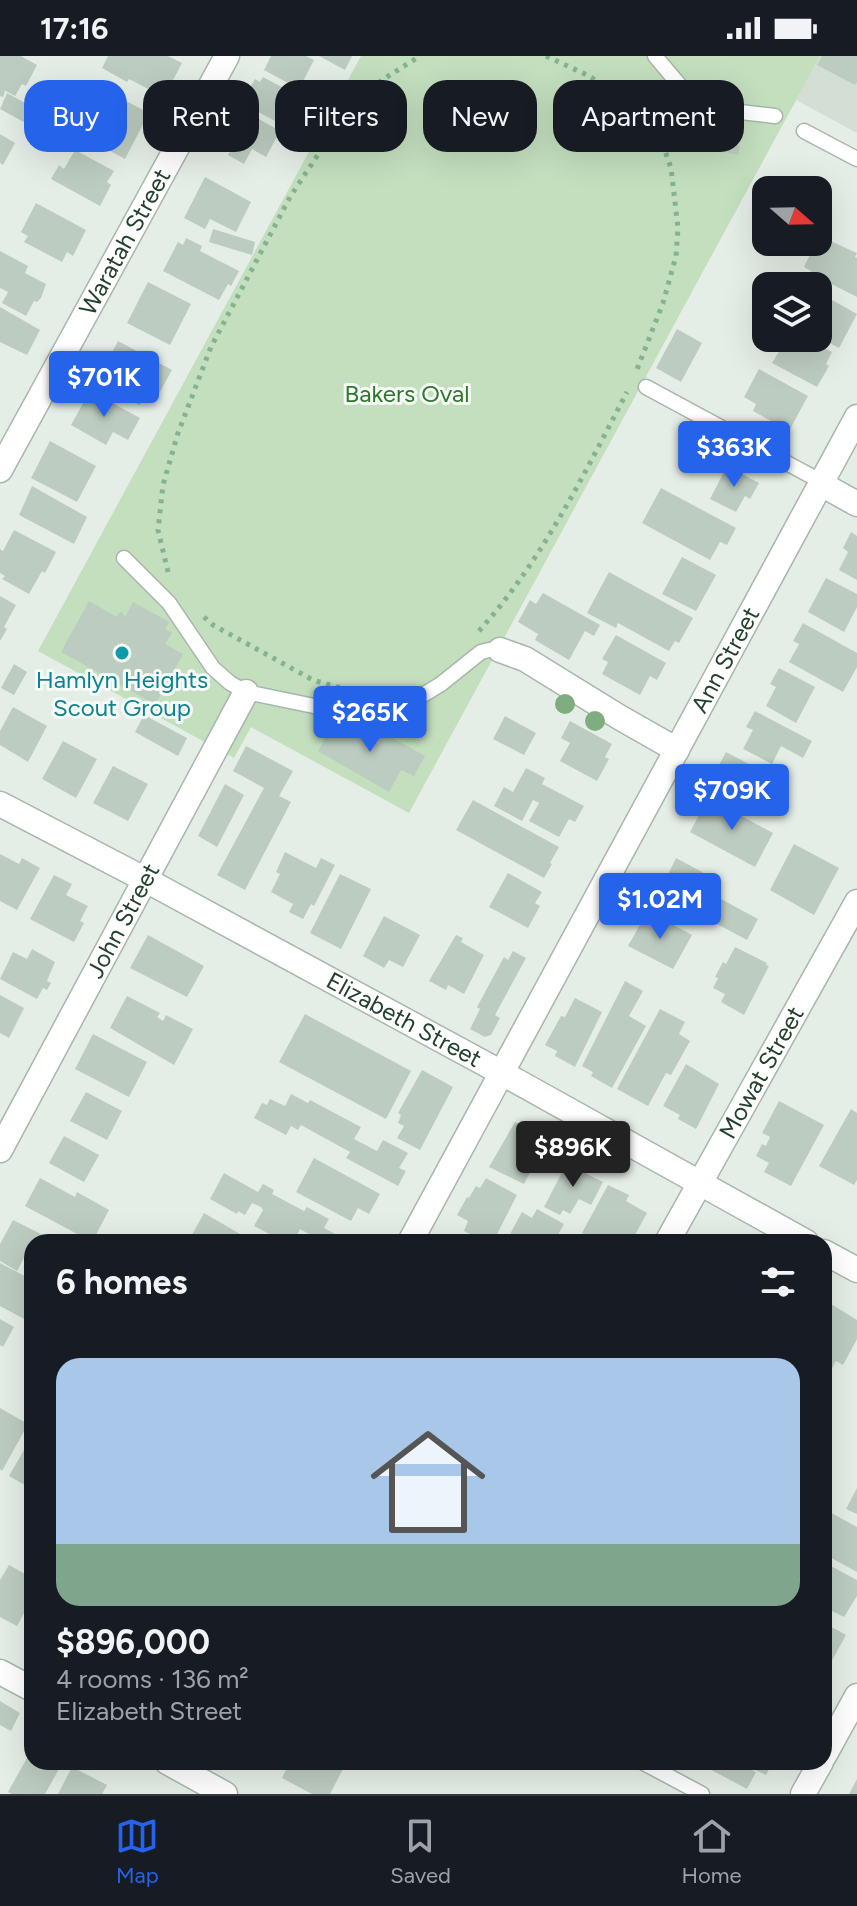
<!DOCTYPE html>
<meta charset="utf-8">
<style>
body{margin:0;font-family:Figtree,sans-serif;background:#242831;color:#f1f3f6;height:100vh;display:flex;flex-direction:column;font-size:30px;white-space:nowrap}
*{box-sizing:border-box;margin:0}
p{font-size:26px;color:#9ea1a6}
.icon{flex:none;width:44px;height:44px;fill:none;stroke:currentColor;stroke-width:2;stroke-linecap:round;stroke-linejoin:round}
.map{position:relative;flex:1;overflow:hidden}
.drawer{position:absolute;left:24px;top:1178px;width:808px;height:536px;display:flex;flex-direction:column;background:#171b24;border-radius:24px;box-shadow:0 8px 32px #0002}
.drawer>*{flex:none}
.hud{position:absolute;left:24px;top:24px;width:810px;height:72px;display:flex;gap:16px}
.needle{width:52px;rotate:110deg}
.fabs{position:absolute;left:752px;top:120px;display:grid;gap:16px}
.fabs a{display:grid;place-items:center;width:80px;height:80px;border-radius:16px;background:#171b24;box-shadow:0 8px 32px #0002;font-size:40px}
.price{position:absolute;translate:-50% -68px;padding:0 18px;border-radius:8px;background:#2563eb;color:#fff;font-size:26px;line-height:52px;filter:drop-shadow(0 2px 4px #0008)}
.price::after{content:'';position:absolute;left:50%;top:48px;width:24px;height:18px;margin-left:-12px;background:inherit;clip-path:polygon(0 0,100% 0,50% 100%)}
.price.selected{background:#222;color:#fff}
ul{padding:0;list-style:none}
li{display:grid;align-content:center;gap:16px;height:424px;padding:0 32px}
li span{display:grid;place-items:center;height:248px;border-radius:24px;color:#555}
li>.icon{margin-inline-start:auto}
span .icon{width:144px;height:144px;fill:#fffc;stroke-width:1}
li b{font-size:34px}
h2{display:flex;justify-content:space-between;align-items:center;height:96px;padding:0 32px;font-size:34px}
.chip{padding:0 28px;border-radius:24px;background:#171b24;box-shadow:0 8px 32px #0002;font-size:28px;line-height:72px}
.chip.selected{background:#2563eb;color:#fff}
.status{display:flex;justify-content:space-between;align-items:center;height:56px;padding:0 40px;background:#171b24;direction:ltr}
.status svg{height:22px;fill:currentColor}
.tab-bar{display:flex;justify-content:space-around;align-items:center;height:112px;border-top:2px solid #363941;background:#171b24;font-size:22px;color:#9ea1a6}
.tab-bar a{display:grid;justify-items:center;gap:4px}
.tab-bar .selected{color:#2563eb}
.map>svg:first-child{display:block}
</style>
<div class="status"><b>17:16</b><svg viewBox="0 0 49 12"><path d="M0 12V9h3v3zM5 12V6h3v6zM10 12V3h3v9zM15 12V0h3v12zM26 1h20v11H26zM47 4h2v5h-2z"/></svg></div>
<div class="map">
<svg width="857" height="1738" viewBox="0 0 857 1738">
<rect width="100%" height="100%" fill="#e5eee6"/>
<path fill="#d3ded5" d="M820,0H857V77L796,44Z"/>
<path fill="#c3dfbe" d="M361,0H820L409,757L251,671L234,702L38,595Z"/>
<g fill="#bdccc0">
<path d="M0,0H21L37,9L26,30L22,28L15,40L4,34L5,36L3,41L0,40Z"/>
<path d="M108,0H168L182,7L164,41L129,23L127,26L102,12Z"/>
<path d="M271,0H306L314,4L299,33L264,14Z"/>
<path d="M319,0H352L345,14Z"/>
<path d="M822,0H857V26L855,29L817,9Z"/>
<path d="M263,21L293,37L277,66L247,50L250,44L245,41L255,23L260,26Z"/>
<path d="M105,34L149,57L125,103L90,84L84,94L54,78L64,59L75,65L85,62L95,43L99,45Z"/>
<path d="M7,37L38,54L29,69L0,53Z"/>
<path d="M241,53L280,75L266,101L252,93L244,108L228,99L236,85L226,80Z"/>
<path d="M0,78L15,87L3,109L0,107Z"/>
<path d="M711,83L740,90L738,99L709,92Z"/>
<path d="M75,94L114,115L107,126L111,129L100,150L51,123L59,109L64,113Z"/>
<path d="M205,121L251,146L236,176L210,163L205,173L184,162Z"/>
<path d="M36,147L86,174L73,200L67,196L62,206L24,186L28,180L21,176Z"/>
<path d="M213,173L255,186L252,199L209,186Z"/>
<path d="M819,180L857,197L855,201L857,202V241L810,217L811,215L804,211Z"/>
<path d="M186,182L202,190L200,195L239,215L231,230L228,228L219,244L163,215L178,186L183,189Z"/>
<path d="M0,195L28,210L25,217L46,228L41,242L37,246L34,245L26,260L2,247L8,236L0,232Z"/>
<path d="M787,222L802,230H782Z"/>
<path d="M148,226L191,248L170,289L127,267Z"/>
<path d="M818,239L822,241L823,239L857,258L839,292L818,281Z"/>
<path d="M0,251L40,274L27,299L0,286Z"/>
<path d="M677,273L702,287L681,326L656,312Z"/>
<path d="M777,282H806L832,296L826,308L829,310L817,331L772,307L780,294L773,290Z"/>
<path d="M118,285L172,314L157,341L147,335L140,349L107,332L115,319L104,313Z"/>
<path d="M759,313L808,340L789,375L753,355L756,348L744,341Z"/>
<path d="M90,335L140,362L128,384L113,376L106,389L71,369Z"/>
<path d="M50,385L96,410L77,446L31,422Z"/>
<path d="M727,410L759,427L750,443L745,440L736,456L710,443Z"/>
<path d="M32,430L87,461L74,488L19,459Z"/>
<path d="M661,432L736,472L727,489L720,486L710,504L642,467Z"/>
<path d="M14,474L56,496L45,517L42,515L29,538L2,523L5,520L0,517V493L3,495Z"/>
<path d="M851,476L857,480V524L839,514L848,496L843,492Z"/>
<path d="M682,501L716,519L696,555L662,538Z"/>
<path d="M609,516L693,562L679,587L675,585L669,595L618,567L616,572L587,557Z"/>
<path d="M826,522L857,538V551L844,576L808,556Z"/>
<path d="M543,537L600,569L594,580L585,575L569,604L535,584L538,578L518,566L530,544L536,548Z"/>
<path d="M0,540L16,549L4,571L7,573L0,585Z"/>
<path d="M89,545L117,561L120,556L123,557L125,561L133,546L169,566L165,573L172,577L165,588L183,598L155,648L61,596Z"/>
<path d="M803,567L857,597V611L843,636L789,606L799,588L793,585Z"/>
<path d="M616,579L666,607L657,624L650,620L640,639L602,618L608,606L602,603Z"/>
<path d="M14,608L27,616L14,639L1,632Z"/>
<path d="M779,612L815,631L796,667L766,650L776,631L770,628Z"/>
<path d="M13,651L47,670L28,706L0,689V675Z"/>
<path d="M755,655L812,685L803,702L781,690L772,708L743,693L753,674L746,671Z"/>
<path d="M144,659L187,682L178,700L135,676Z"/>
<path d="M505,660L536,677L524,699L493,683Z"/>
<path d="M336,663L350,672L355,664L380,679L382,676L425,700L414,720L401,714L389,736L318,695Z"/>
<path d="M570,665L612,688L605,701L609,703L597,725L560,705L570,687L561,682Z"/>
<path d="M63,685L97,703L76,742L42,723Z"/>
<path d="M246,690L293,715L279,740L291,746L245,834L217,819L264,732L233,715Z"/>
<path d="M726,696L766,717L749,747L710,726Z"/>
<path d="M113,710L148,728L128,765L93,747Z"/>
<path d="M526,712L545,722L542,728L584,750L575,766L569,763L559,781L529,765L539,747L533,744L522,765L494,750L504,731L513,736Z"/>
<path d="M225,728L244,739L217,791L198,780Z"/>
<path d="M708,742L773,777L755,811L690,776Z"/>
<path d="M473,744L559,791L550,807L552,808L544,822L456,774Z"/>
<path d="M794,788L839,812L814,859L770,834Z"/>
<path d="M285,796L316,812L321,802L335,809L314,850L311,848L303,863L289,856L293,848L271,836L280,818L276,816Z"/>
<path d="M0,798L19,808L22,802L40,812L17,854L0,845Z"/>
<path d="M676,802L715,823L708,836L758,863L747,884L659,837Z"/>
<path d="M508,817L542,836L535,847L540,850L528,872L489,851Z"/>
<path d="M340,818L371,833L341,893L310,877Z"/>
<path d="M54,819L72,828L66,839L88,850L80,865L84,867L74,886L30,863Z"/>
<path d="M651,857L692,879L673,913L628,890L641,867L644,869Z"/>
<path d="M384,860L420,879L403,911L389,904L384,912L363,900Z"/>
<path d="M148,879L204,910L187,941L130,912Z"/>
<path d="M456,879L463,882L461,886L484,899L464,938L448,929L446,934L429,925Z"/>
<path d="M735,891L767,907L766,909L769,910L744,959L721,946L725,938L713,932L718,922L715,921L723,906L726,908Z"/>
<path d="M32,893L55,906L47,925L51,927L47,934L43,932L37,943L0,923L13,896L27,903Z"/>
<path d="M513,895L526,902L495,959L500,962L491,979L485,981L470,973L480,953L477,951L504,901L508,904Z"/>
<path d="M625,925L643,935L629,960L646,970L612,1032L591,1020L593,1016L582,1010Z"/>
<path d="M0,939L24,952L9,982L0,977Z"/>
<path d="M127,940L160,957L157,961L163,965L166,959L193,973L174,1009L110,972Z"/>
<path d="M575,942L602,956L575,1011L555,1000L557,995L545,989L561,960L565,961Z"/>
<path d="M660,953L685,966L679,978L690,985L671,1019L666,1017L648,1050L617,1033Z"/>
<path d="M305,958L411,1015L386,1063L279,1006Z"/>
<path d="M93,978L147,1006L129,1041L75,1013Z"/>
<path d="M686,1008L719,1028L696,1073L678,1063L680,1059L663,1050Z"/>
<path d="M422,1014L453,1031L420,1094L397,1082L404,1070L398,1067L401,1059L398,1057Z"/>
<path d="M86,1036L122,1055L107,1084L70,1065Z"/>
<path d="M291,1038L308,1047L310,1044L361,1071L354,1083L377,1095L383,1084L408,1097L399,1112L406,1115L398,1130L346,1102L350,1096L301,1069L298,1074L291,1070L286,1079L254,1062L262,1047L267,1049L270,1043L285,1050Z"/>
<path d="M779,1045L824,1069L791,1130L764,1116L769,1107L756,1100L762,1088L766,1090L770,1081L762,1077Z"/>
<path d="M851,1053L857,1057V1124L854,1129L819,1110Z"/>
<path d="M515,1066L538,1078L537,1081L546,1086L524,1128L489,1111Z"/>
<path d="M64,1080L99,1099L84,1126L49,1107Z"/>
<path d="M314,1102L380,1138L369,1158L358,1152L351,1165L296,1136Z"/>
<path d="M569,1103L579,1108L577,1113L603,1126L591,1149L579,1143L570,1158L563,1154L560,1159L544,1151Z"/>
<path d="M224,1117L258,1136L263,1128L274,1134L272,1138L304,1155L307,1151L329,1163L324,1172L350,1186H316V1182L300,1173L294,1186H285L254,1170L263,1154L261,1151L252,1147L245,1159L238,1155L237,1158L210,1143Z"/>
<path d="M40,1122L75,1141L77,1136L109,1154L92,1186L25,1150Z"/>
<path d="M486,1122L517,1139L496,1180L493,1179L489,1186H485L464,1175L468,1165L457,1159L467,1141L469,1142L476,1130L480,1132Z"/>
<path d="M608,1129L629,1139L626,1145L647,1157L631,1186H598L582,1177Z"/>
<path d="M537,1153L564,1168L554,1186H510L512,1181L509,1180L522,1156L532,1162Z"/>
<path d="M204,1157L240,1178L236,1186H188Z"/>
<path d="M13,1164L57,1186H32V1206L24,1202L17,1215L0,1205V1188Z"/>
<path d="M0,1207L32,1224V1264L29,1263L28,1265L0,1250Z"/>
<path d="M831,1248L857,1264V1283L843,1309L836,1305L827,1321L824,1320V1261Z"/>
<path d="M0,1263L14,1271L3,1291L0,1289Z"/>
<path d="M0,1352L28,1368L2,1415L0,1413Z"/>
<path d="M24,1394L32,1398V1433L9,1420Z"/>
<path d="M857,1432V1458L846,1453Z"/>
<path d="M824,1453L857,1471V1516L824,1498Z"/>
<path d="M825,1507L857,1524V1540L844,1561L824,1551Z"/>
<path d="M9,1509L32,1522V1543L17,1570L0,1561V1524Z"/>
<path d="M824,1567L846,1579L824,1619Z"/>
<path d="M0,1645L20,1657L11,1675L0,1669Z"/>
<path d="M32,1693V1706H63L45,1738H12L8,1736Z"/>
<path d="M290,1706H295L309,1713L312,1706H330L343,1713L330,1738H312L282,1722Z"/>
<path d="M706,1706H773L766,1719L753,1713L752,1714L756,1716L747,1733L704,1710Z"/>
<path d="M72,1711L107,1729L102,1738H58Z"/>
<path d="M857,1723V1738H849Z"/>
</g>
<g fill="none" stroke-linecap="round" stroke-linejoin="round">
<defs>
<g id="service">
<path d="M655,0L698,51L775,60"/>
<path d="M804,75L857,103"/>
<path d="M646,331L822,426"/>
<path d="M124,502L169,547L213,612L230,627L246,636L343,656L379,655L399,650L423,639L441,628L481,596L489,594H500"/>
<path d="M642,1706L702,1738"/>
</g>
<g id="minor">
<path id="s1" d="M0,414L227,0"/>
<path d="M821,428L857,448"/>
<path d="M500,594L525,603L619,661L677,694"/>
<path id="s2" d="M0,1094L246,636"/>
<path id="s3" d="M410,1186L857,361"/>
<path id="s4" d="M667,1186L857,846"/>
<path d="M0,1616L32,1633"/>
<path d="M824,1700L857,1640"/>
<path d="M167,1706L225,1738"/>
<path d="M803,1738L821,1706"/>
</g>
<g id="tertiary">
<path id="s5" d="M0,748L146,824L502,1017L806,1186"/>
<path d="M824,1196L857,1214"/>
</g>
</defs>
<use href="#service" stroke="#a7b7ab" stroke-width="17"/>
<use href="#minor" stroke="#a7b7ab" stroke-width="27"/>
<use href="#tertiary" stroke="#a7b7ab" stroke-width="27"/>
<g stroke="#85b292" stroke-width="5" stroke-dasharray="4 6" stroke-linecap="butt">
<path d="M546,0L587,19L635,48L658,75L671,112L678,172L676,200L663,247L636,316"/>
<path d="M635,48L655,26"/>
<path d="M168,516L158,474L163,429L178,377L211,291L290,141L350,50L382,24L420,0"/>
<path d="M204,561L213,569L313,624L351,635"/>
<path d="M479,575C542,505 584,418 627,336"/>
</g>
<use href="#service" stroke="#fff" stroke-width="14"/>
<use href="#minor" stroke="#fff" stroke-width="24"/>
<use href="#tertiary" stroke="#fff" stroke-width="24"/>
</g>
<g fill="#80ad80">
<circle cx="565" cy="648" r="10"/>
<circle cx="595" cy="665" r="10"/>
</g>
<circle fill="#0f9aa8" stroke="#f6faf6" stroke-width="3" cx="122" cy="597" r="8"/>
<g text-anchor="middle" stroke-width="6" stroke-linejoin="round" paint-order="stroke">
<g font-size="24" fill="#24412d" stroke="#f6faf6">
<text dy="8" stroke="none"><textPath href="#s1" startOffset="260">Waratah Street</textPath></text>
<text dy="8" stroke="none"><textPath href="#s3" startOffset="662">Ann Street</textPath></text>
<text dy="8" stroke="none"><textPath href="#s2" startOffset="260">John Street</textPath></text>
<text dy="8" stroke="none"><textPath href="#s5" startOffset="458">Elizabeth Street</textPath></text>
<text dy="8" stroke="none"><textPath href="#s4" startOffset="194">Mowat Street</textPath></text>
</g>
<g font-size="24" fill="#2e782d" stroke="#f6faf6">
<text x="407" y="346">Bakers Oval</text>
</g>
<g font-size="24" fill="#0d838f" stroke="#f6faf6">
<text x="122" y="632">Hamlyn Heights<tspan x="122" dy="28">Scout Group</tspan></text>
</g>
</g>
</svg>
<div class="fabs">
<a><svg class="needle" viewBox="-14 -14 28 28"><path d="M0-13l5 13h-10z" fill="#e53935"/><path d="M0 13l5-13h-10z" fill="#9ea1a6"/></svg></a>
<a><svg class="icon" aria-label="layers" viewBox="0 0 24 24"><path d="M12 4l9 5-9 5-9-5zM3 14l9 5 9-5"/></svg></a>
</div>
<b class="price" style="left:104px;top:363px">$701K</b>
<b class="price" style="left:734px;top:433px">$363K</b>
<b class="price" style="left:370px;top:698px">$265K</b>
<b class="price" style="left:732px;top:776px">$709K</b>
<b class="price" style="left:660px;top:885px">$1.02M</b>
<b class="price selected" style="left:573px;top:1133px">$896K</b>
<div class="hud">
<a class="chip selected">Buy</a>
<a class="chip">Rent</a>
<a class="chip">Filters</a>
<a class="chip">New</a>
<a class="chip">Apartment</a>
</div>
<section class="drawer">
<h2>6 homes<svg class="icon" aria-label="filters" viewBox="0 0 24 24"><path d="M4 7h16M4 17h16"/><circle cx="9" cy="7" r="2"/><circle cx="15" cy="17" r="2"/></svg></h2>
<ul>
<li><span style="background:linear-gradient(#a9c7e8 75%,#7fa58c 0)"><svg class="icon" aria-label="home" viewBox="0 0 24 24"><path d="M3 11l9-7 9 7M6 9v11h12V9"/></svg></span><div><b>$896,000</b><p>4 rooms · 136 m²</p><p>Elizabeth Street</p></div></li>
</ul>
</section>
</div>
<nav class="tab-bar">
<a class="selected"><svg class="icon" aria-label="map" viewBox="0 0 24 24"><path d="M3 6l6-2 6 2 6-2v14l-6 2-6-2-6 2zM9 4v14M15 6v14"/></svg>Map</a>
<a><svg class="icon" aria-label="saved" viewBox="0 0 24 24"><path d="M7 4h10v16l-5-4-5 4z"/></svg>Saved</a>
<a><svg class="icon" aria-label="home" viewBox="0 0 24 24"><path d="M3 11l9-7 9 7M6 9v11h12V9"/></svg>Home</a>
</nav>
